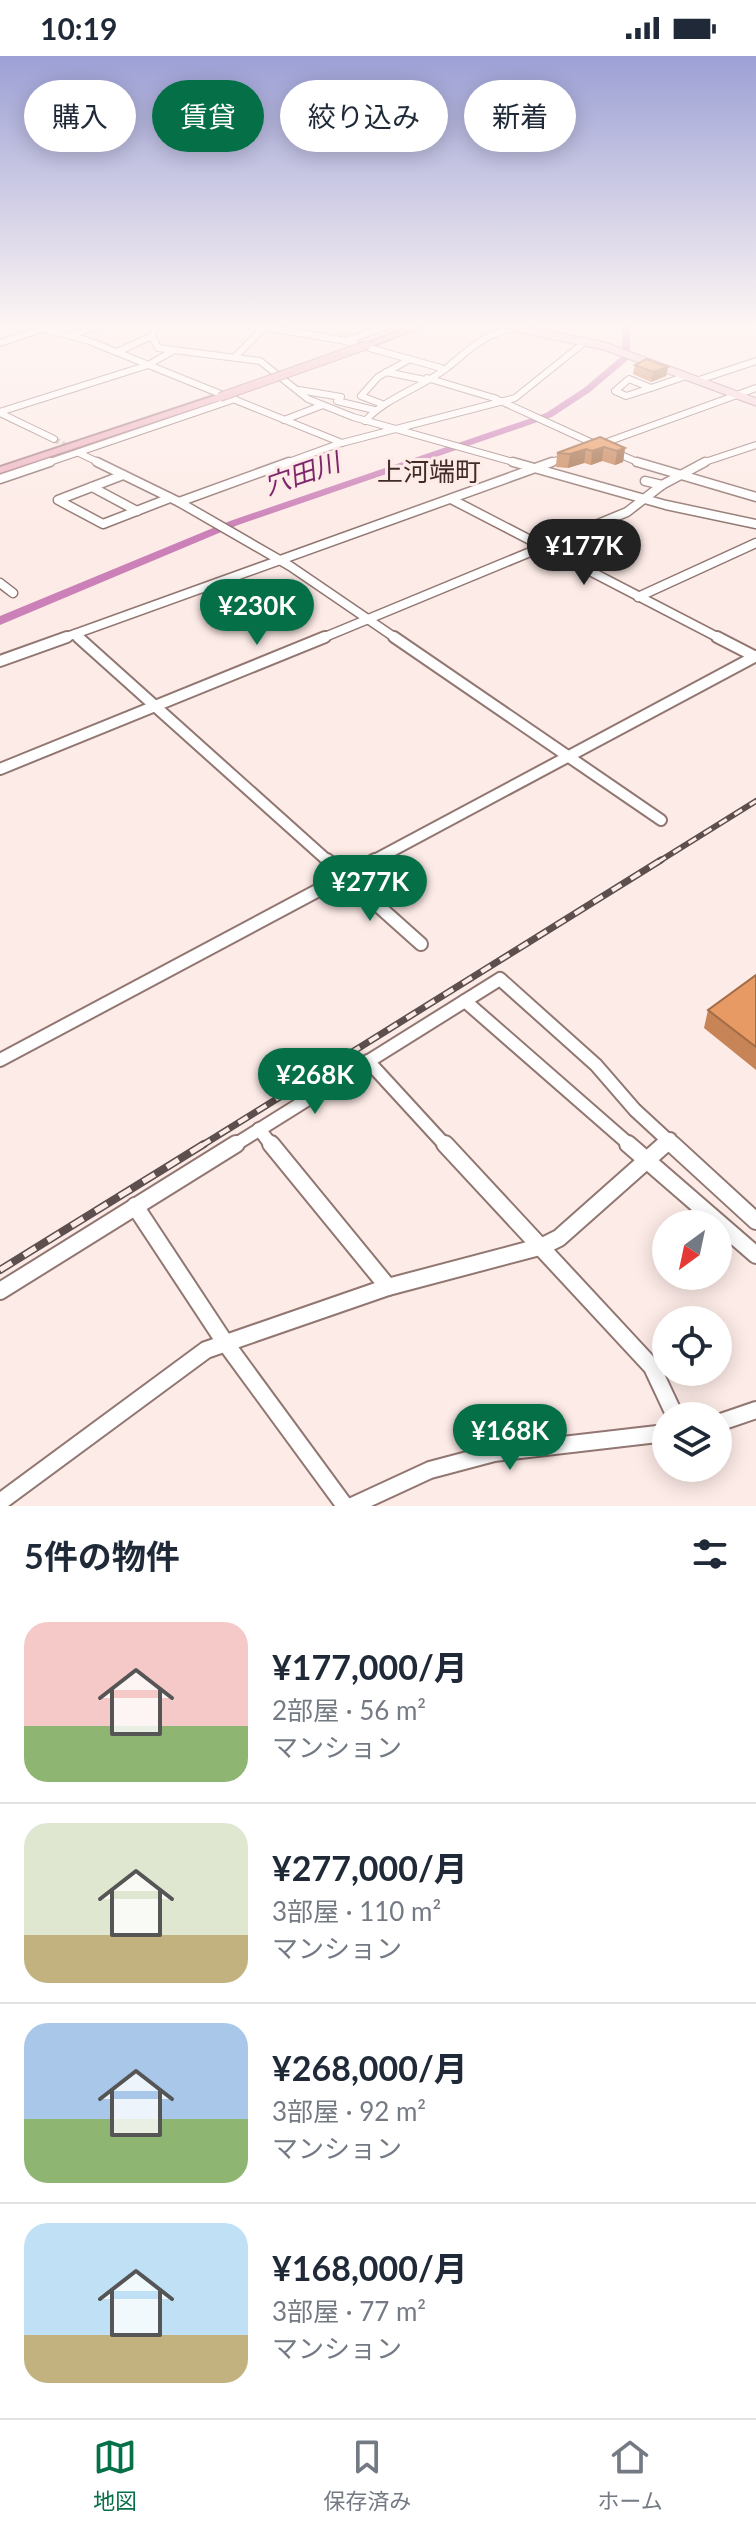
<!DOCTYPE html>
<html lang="ja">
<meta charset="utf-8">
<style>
body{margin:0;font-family:Lato,"Noto Sans JP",sans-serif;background:#f2f2f3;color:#1f2937;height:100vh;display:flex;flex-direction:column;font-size:30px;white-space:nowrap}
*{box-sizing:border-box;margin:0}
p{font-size:26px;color:#747a83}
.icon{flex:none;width:44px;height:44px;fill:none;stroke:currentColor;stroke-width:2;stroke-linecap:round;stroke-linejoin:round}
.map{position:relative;height:1450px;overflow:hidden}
.panel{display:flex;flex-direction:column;background:#fff;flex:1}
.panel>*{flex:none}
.hud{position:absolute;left:24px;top:24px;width:708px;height:72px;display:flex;gap:16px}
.needle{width:52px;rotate:213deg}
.controls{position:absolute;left:652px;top:1154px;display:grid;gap:16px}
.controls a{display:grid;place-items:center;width:80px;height:80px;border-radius:50%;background:#fff;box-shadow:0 4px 20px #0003;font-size:40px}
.price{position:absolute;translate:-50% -68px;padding:0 18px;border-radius:28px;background:#057048;color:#fff;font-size:26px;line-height:52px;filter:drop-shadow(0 2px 4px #0008)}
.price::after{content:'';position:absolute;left:50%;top:48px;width:24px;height:18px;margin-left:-12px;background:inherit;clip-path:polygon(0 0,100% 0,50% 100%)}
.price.selected{background:#222;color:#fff}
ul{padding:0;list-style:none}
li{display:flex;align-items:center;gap:24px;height:200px;padding:0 24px}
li+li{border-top:2px solid #e0e1e3}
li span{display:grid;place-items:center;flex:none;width:224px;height:160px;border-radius:24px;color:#555}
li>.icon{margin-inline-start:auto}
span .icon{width:96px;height:96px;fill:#fffc;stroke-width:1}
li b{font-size:34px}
h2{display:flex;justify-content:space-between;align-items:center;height:96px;padding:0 24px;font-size:34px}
.tag{padding:0 28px;border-radius:36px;background:#fff;box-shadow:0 4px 20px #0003;font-size:28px;line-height:72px}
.tag.selected{background:#057048;color:#fff}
.status{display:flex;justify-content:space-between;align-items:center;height:56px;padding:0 40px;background:#fff;direction:ltr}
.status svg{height:22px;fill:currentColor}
.dock{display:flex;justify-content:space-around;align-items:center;height:112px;border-top:2px solid #e0e1e3;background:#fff;font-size:22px;color:#747a83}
.dock a{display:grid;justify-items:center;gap:4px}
.dock .selected{color:#057048}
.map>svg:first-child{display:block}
</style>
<div class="status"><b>10:19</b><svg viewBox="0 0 49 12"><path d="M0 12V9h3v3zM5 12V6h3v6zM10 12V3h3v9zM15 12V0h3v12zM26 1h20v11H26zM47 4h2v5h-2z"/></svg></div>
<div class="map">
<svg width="756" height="1450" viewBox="0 0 756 1450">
<rect width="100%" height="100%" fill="#fdebe7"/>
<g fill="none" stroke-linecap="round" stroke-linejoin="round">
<path fill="#cb81b8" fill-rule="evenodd" d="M623,270H631L629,303L590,336L552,361L238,469L0,569V560L230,465L546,357L584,332L622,300Z"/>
<path stroke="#d3c3bf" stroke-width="6" stroke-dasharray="6 3" stroke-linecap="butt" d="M54,383L83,400"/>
<defs>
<g id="minor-far4">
<path d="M34,270L89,285L342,387"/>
<path d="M156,270L152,280L158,292L260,305L308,343L353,361L520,408"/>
<path d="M257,270L341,284L441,312"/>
<path d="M72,279L97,270"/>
<path d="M346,285L388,270"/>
<path d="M0,287L41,273"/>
<path d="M117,296L152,280"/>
<path d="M236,300L265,270"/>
<path d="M386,316L425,324"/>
<path d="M427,322L494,342L599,390"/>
<path d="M629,323L651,332L626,340L615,335Z"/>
<path d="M699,324L756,305"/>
<path d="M651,332L686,320"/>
<path d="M299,334L341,341L337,345L374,354"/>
<path d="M382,348L361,340L378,321L410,303"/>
<path d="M0,356L148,309L171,296"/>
<path d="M0,357L54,383"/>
<path d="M284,364L323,349"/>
<path d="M365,365C388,340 422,332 448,311C476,288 485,277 523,270"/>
<path d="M596,390L756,332"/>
<path d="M614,396L642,408"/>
<path d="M79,397L102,408"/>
<path d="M44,408L235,343"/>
<path d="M283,408L338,388L515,342L586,285"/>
<path d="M546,408L566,401"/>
<path d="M699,408L756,389"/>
</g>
<g id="minor-far3">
<path d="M97,406L179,446L290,510L397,583"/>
<path d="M513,406L666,449L756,468"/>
<path d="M637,406L756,441"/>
<path d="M123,419L58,444L103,468L170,442"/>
<path d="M0,423L50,406"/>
<path d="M645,425L662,429"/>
<path d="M92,431L137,455"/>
<path d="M451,443L721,583"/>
<path d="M179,446L289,406"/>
<path d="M0,527L13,537"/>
<path d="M638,541L756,487"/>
<path d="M75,578L81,583"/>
<path d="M61,583L552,406"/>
<path d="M320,583L627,456L662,429L705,406"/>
</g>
<g id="minor-far2">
<path d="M78,581L329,806"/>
<path d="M394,581L661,764"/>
<path d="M717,581L756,601"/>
<path d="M0,605L67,581"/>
<path d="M0,713L325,581"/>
<path d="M371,806L756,600"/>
</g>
<g id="minor-far1">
<path d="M327,804L421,888"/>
<path d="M465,945L631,1090"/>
<path d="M0,1004L375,804"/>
<path d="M368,1005L446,1090"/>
<path d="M259,1073L272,1090"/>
<path d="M233,1090L500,923L596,1009L635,1054L674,1090"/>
<path d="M663,1090L670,1083"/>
</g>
<g id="minor">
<path d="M271,1088L388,1231"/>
<path d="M445,1088L652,1311L675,1360"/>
<path d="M628,1088L756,1199"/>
<path d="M672,1088L756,1165"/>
<path d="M135,1150L224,1285L345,1450"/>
<path d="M0,1235L236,1088"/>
<path d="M718,1367L756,1354"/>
<path d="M0,1446L206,1294L388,1231L543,1190L559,1182L665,1088"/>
<path d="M352,1450L430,1414L494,1397L666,1377"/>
</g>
<path id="major" d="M505,270L604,290L756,346"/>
<g id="highway">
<path d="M412,270H422L370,291L363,289Z"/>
<path d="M220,338L224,341L223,343L0,417V411Z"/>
</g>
</defs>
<use href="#minor-far4" stroke="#917671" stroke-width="8"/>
<use href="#minor-far3" stroke="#917671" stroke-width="11"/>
<use href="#minor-far2" stroke="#917671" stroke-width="14"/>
<use href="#minor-far1" stroke="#917671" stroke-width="16"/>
<use href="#minor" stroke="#917671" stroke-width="20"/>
<use href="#major" stroke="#aa8189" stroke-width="9"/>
<use href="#highway" stroke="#aa8189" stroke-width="4"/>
<use href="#minor-far4" stroke="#fff" stroke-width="6"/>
<use href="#minor-far3" stroke="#fff" stroke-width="8"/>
<use href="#minor-far2" stroke="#fff" stroke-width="10"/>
<use href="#minor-far1" stroke="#fff" stroke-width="12"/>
<use href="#minor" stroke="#fff" stroke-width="16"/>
<use href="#major" stroke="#f5d2da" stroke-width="7"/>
<use href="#highway" fill="#eeb4c1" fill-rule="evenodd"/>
<defs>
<path id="rail-far2" d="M658,806L756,745"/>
<path id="rail-far1" d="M201,1090L661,804"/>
<path id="rail" d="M0,1214L204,1088"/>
</defs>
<use href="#rail-far2" stroke="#5c4f4d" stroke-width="6"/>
<use href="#rail-far1" stroke="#5c4f4d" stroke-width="7"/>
<use href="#rail" stroke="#5c4f4d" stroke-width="8"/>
<use href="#rail-far2" stroke="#fdebe7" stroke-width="3" stroke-dasharray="9" stroke-linecap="butt"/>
<use href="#rail-far1" stroke="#fdebe7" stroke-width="4" stroke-dasharray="11" stroke-linecap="butt"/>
<use href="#rail" stroke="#fdebe7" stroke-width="5" stroke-dasharray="14" stroke-linecap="butt"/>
<defs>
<path id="highway-bridge" d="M220,341L367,289"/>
</defs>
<use href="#highway-bridge" stroke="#aa8189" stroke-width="10" stroke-linecap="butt"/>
<use href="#highway-bridge" stroke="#eeb4c1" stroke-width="8"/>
</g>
<g fill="#c78456">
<path d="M635,309L668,311L666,320L651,326L633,318Z"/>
<path d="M600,381L625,392L623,406L615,409L602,405L591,409L584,407L568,412L556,411L557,397Z"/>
<path d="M756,919V1014L704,972L708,954Z"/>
</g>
<g fill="#a26c46">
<path d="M668,311L666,320L651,326L653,316Z"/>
<path d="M604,391L602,405L591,409L592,395Z"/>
<path d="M625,392L623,406L615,409L617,395Z"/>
<path d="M586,393L584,407L568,412L570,398Z"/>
</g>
<g fill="#e79a64" stroke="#a26c46" stroke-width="2">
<path d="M646,303L668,311L653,316L635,309Z"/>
<path d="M600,381L625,392L617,395L604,391L592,395L586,393L570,398L557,397Z"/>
<path d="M756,919V991L708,954Z"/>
</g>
<linearGradient id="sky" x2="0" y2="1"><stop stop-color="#9ca0d5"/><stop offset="0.57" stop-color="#fef6f4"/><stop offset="1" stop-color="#fef6f4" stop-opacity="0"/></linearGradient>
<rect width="756" height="473" fill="url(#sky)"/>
<g text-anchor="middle" stroke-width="6" stroke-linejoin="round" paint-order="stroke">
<g font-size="26" fill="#412a27" stroke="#fdebe7">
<text x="429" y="425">上河端町</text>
</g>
<g font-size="26" font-style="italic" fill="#7e266c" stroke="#fdebe7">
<text transform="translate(302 418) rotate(-19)" y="9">穴田川</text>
</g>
</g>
</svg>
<div class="controls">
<a><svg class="needle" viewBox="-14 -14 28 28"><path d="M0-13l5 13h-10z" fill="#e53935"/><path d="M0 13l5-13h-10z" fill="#747a83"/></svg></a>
<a><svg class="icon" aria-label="locate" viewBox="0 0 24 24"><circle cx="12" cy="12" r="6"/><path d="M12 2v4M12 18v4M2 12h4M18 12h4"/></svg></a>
<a><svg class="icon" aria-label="layers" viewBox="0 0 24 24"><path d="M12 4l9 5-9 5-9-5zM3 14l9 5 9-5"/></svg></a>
</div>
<b class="price selected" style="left:584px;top:531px">¥177K</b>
<b class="price" style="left:257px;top:591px">¥230K</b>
<b class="price" style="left:370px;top:867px">¥277K</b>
<b class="price" style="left:315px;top:1060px">¥268K</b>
<b class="price" style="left:510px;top:1416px">¥168K</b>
<div class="hud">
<a class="tag">購入</a>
<a class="tag selected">賃貸</a>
<a class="tag">絞り込み</a>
<a class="tag">新着</a>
</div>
</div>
<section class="panel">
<h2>5件の物件<svg class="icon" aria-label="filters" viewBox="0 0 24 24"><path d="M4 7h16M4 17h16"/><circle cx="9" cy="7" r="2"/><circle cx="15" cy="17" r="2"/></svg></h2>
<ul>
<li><span style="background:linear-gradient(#f6c9c9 65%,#8fb573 0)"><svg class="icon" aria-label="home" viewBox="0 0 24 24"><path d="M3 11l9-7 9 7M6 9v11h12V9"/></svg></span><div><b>¥177,000/月</b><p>2部屋 · 56 m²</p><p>マンション</p></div></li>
<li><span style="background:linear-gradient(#dfe7d0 70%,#c2b280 0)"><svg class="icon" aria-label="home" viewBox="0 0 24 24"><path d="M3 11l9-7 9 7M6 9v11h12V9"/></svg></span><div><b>¥277,000/月</b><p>3部屋 · 110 m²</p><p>マンション</p></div></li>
<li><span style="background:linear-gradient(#a9c7e8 60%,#8fb573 0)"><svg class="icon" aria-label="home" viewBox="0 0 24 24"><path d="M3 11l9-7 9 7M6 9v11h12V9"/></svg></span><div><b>¥268,000/月</b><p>3部屋 · 92 m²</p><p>マンション</p></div></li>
<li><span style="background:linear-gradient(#bfe0f5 70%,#c2b280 0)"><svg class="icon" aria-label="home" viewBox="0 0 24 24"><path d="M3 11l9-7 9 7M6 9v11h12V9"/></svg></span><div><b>¥168,000/月</b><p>3部屋 · 77 m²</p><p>マンション</p></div></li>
</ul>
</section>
<nav class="dock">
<a class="selected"><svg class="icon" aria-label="map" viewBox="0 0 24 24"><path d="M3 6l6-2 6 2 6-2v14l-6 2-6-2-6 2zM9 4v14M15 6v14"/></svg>地図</a>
<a><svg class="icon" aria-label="saved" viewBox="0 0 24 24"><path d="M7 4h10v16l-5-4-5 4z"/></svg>保存済み</a>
<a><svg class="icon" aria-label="home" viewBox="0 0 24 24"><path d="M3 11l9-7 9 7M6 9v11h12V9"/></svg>ホーム</a>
</nav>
